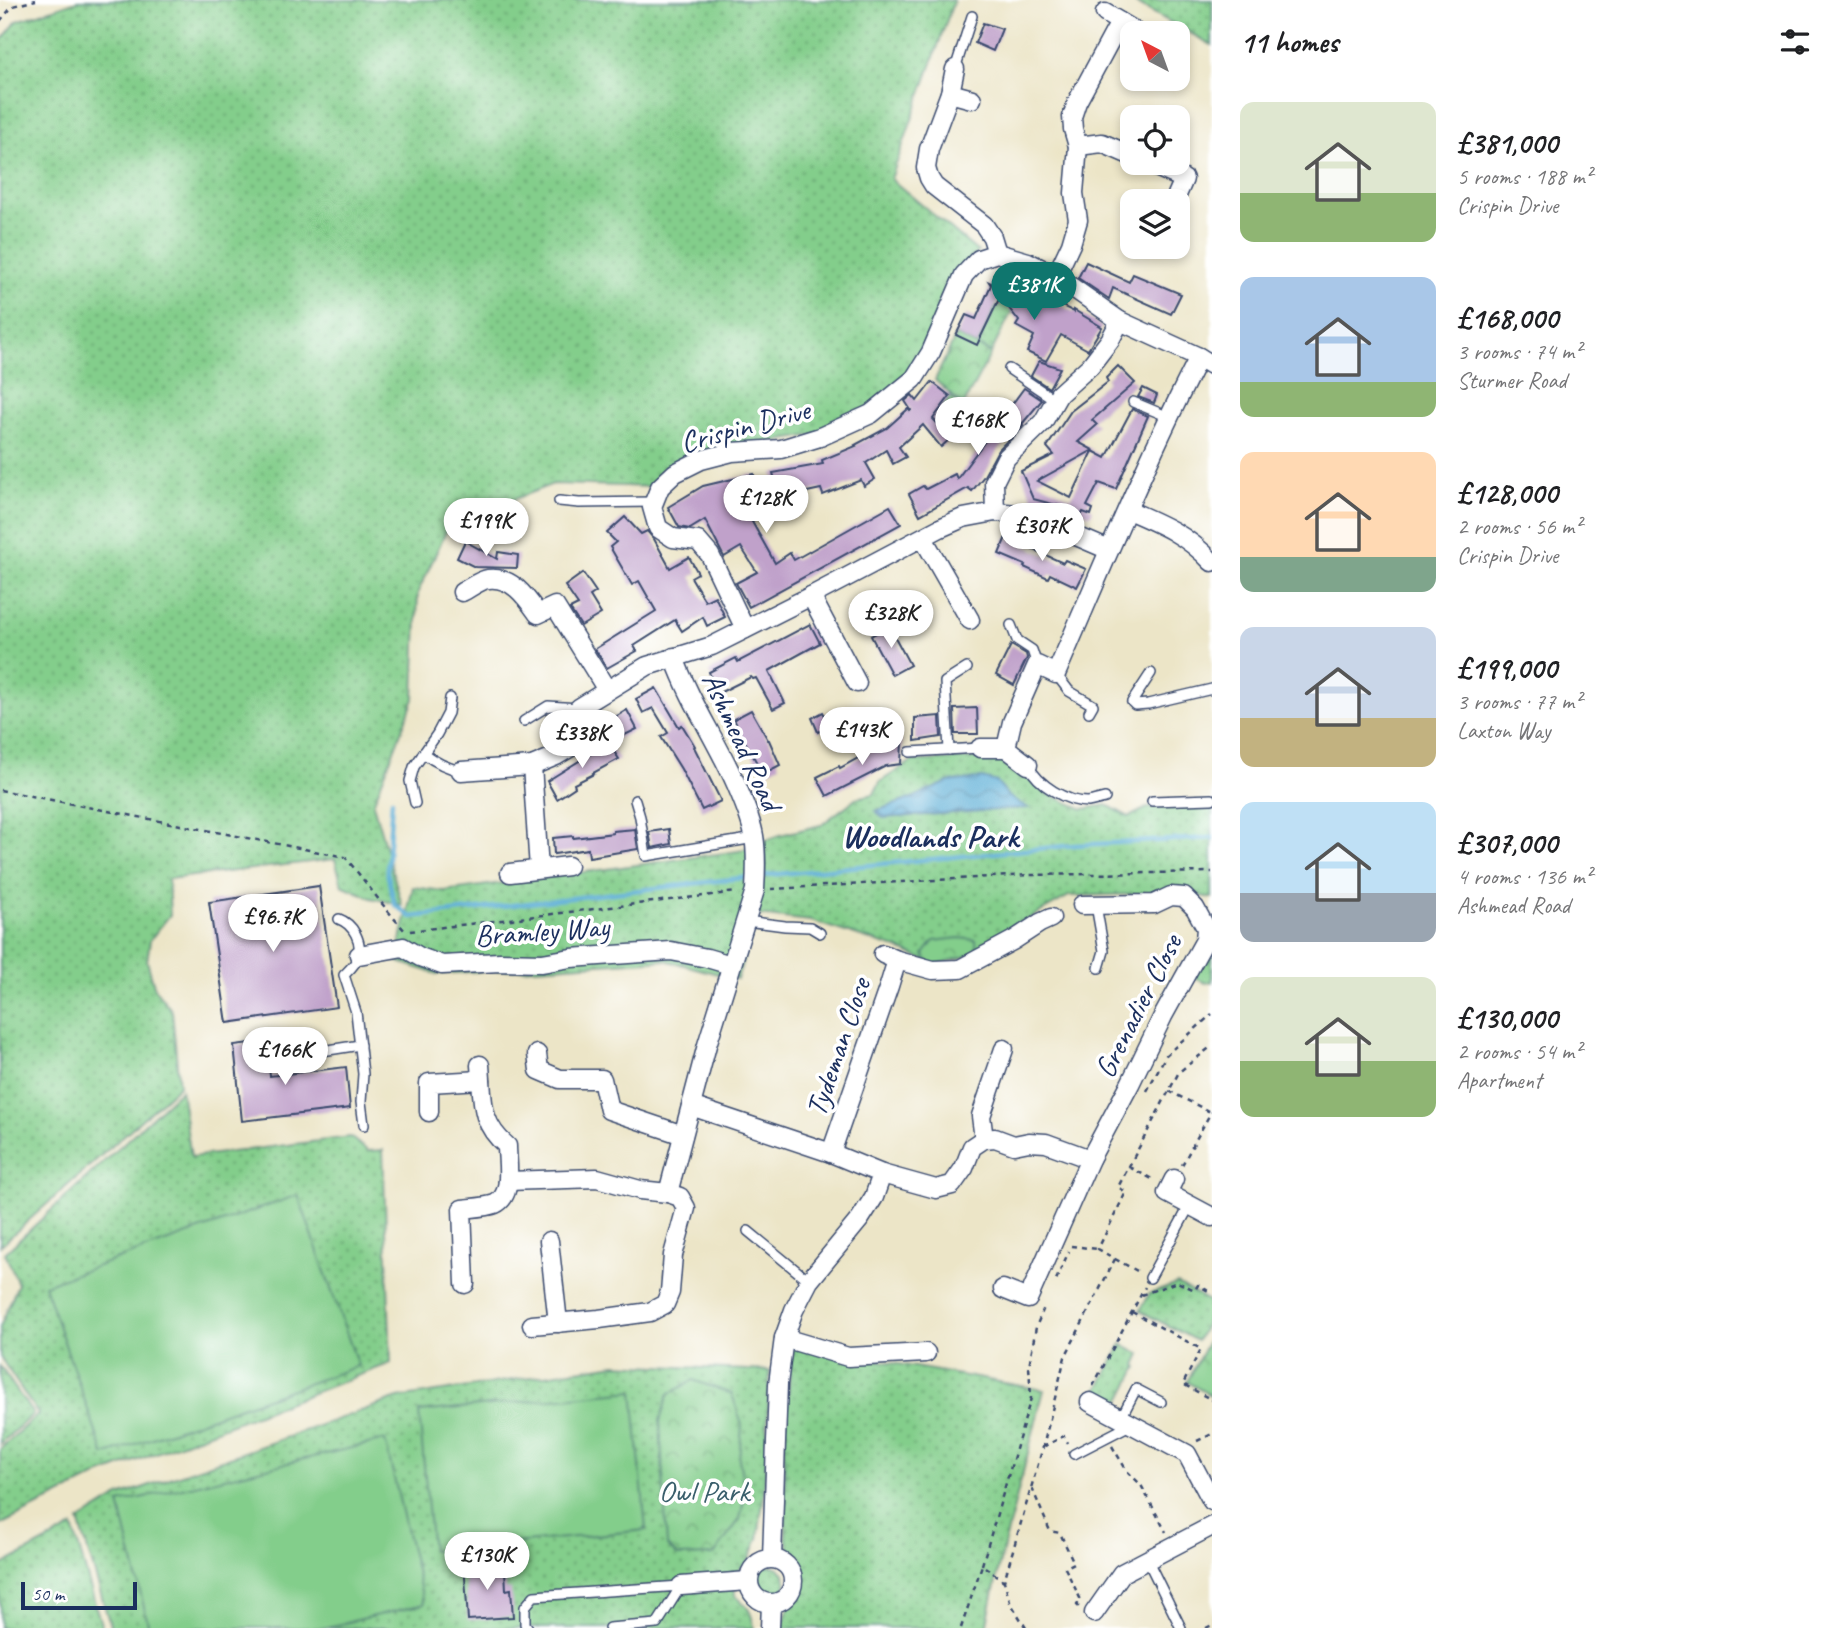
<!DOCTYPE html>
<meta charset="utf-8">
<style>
body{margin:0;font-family:Caveat,sans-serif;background:#f2f2f2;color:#202124;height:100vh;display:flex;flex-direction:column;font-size:26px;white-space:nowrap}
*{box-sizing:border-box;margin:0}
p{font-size:23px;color:#757577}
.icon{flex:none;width:38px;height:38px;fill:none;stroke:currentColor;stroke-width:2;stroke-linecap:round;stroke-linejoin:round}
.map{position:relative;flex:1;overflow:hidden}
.drawer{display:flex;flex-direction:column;background:#fff;width:630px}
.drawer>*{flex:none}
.needle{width:46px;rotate:319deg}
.tools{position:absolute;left:1120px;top:21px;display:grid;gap:14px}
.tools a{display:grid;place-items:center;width:70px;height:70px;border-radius:14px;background:#fff;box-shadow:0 4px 10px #0003;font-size:35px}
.scale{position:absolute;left:21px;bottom:18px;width:116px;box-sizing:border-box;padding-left:7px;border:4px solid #1b2f5e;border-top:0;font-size:19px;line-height:24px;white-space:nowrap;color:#1b2f5e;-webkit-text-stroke:5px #fff;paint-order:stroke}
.price{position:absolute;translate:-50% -60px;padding:0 16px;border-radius:24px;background:#fff;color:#222;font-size:23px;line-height:46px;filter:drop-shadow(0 2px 4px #0008)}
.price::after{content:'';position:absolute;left:50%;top:42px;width:21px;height:16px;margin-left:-10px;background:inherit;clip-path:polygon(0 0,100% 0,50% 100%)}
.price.current{background:#0f766e;color:#fff}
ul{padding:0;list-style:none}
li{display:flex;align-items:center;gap:21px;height:175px;padding:0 28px}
li span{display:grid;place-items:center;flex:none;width:196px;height:140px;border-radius:14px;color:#555}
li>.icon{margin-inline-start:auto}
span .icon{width:84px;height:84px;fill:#fffc;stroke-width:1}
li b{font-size:30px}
h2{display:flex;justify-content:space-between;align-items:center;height:84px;padding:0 28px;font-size:30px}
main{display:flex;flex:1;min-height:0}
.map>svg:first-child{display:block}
</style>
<main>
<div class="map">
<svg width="1212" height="1628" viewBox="0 0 1212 1628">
<defs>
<pattern id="grass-dots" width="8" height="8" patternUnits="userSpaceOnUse" patternTransform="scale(1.75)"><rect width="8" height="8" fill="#83ce8b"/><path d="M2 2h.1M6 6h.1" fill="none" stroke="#6aa875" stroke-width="1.8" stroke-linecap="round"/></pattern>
<pattern id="park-crowns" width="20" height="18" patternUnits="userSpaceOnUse" patternTransform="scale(1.75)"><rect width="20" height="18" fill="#83ce8b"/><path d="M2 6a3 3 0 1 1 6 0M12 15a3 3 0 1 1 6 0" fill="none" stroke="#6aa875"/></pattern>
<pattern id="water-waves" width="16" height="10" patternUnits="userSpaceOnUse" patternTransform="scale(1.75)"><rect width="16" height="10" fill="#5baed6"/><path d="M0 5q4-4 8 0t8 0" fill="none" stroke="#4a8eb1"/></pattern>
</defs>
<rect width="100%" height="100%" fill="#fff"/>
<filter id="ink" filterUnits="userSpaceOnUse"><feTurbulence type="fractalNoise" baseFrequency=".0143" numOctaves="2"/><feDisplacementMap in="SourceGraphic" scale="14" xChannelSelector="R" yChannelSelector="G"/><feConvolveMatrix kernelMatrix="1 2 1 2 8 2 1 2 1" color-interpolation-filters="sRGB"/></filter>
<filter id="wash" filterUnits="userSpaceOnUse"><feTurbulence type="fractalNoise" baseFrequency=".00686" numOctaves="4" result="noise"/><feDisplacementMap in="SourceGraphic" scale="28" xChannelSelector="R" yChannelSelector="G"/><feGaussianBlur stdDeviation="1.57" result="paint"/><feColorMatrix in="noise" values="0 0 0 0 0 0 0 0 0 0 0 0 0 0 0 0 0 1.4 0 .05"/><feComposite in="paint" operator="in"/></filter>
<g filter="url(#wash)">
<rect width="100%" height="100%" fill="#ece5c7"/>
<g fill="url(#grass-dots)" stroke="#4f7e74" stroke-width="2">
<path d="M80,0H954L891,179L978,252L954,274L912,377L867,409L820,434L715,451L655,487L553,484L449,525L418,592L414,699L373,804L402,905L371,898L342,885L335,859L168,879L170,915L150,940L147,961L155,989L172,1011L179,1086L0,1246V42L17,21Z"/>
<path d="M1130,0H1212V45Z"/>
<path d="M1002,304L1013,309L991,353L977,345L994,310Z"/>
<path d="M950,396L972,417L951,438L934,418Z"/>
<path d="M991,758L1012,765L1048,794L1083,809L1107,805L1129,817L1147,808L1212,804V898L1185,893L1069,896L1012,928L968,956L935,965L899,949L811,921L757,915L737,979L665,960L437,974L396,961L413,887L444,891L739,851L780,835L821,825L857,798L874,794L880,782L912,761Z"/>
<path d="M181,1090L191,1157L350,1137L368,1151L383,1150L391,1363L99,1475L0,1525V1449L38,1414L0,1357V1327L18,1284L5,1253Z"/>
<path d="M1177,1284L1212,1303V1312L1197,1341L1140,1311L1149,1294Z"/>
<path d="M1122,1344L1141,1354L1136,1365L1138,1367L1118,1406H1112L1094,1396Z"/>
<path d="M792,1345L1044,1390L1000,1562L986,1628H782L789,1607L801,1588V1576L791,1558L786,1538L784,1449Z"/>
<path d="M615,1364L770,1371L764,1493L758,1539L748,1562L734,1574L735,1596C748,1605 752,1613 754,1628H111L79,1521L119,1496L398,1398Z"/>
<path d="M0,1366L33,1414L0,1444Z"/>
<path d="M73,1527L102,1628H0V1566Z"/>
<circle cx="770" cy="1582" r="16"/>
</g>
<g fill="url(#park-crowns)" stroke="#4f7e74" stroke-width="2">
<path d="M956,335L991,353L963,406L935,380Z"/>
<path d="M959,938L976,940L977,951L968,956L935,965L927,961L924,954L934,941Z"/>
<path d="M1212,945V982L1206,983L1194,978Z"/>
<path d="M1208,1341L1212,1343V1396L1187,1382Z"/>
<path d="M693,1380L732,1394L742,1425L739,1459L745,1494L740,1519L714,1555L678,1556L667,1546L660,1421L668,1395Z"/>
</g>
<g fill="#83ce8b" stroke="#4f7e74" stroke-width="2">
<path d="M298,1195L358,1366L104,1455L44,1285Z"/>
<path d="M633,1391L646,1530L432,1551L419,1412Z"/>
<path d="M385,1440L424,1604L324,1628H149L119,1503Z"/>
</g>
<path fill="url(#water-waves)" stroke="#3b6e9a" stroke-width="2" d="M982,778L997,782L1008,796L1028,808L883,818L876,811L910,799L948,782Z"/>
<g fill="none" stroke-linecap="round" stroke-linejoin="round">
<g stroke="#5baed6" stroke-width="4.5">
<path d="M392,800L387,872L395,905L411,917L750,877"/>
<path d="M759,876L1075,845L1212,838"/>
</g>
</g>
<g id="blocks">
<g fill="#c0a1ca">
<path d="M983,23L1002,29L993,51L975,43Z"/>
<path d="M1086,262L1129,282L1133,274L1181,294L1171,314L1113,288L1109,299L1078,278Z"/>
<path d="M989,282L1026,299L1036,307L1042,296L1074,312V310L1102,327L1088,350L1061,335L1046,361L1027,352L1034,336L1016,326L1019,321L1000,297L977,345L956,335L966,315L976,319L991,285Z"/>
<path d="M1039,361L1060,368L1049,388L1031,376Z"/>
<path d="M1118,366L1135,383L1092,420L1097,425L1078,442L1093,450L1037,481L1071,498L1093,451L1106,458L1132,409L1148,416L1116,489L1099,483L1087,506L1093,509L1091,515L1083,512L1079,520L1068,515L1071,509L1033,499L1021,471L1054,455L1047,447L1071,411L1108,382L1106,378Z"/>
<path d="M932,382L950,396L933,419L951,438L941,447L923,425L899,447L906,457L893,464L886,450L866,463L875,479L864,486L861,480L823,495L821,489L793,495L797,511L785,514L773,473L823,464L822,460L856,446L855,445L887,428L908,409L910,411L911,410L905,401L912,395L917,401Z"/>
<path d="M1024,388L1042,400L1022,424L1023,425L998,450L984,476L972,491L968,488L920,515L909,494L923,486L926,489L955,474L957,479Z"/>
<path d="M1143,388L1157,395L1154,403L1138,397Z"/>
<path d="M754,474L762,518L751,520L775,563L790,553L794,560L890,506L901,524L749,607L736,583L757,572L741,547L724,557L705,520L690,529L679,527L668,507L703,486Z"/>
<path d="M625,517L641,534L647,531L654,539L670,568L689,557L698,573L691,577L705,601L715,596L725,617L707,626L703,617L682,631L675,620L634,646L637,651L607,668L595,649L656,611L639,581L632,585L610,547L616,542L607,533Z"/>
<path d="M1006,537L1063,563L1065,560L1086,569L1077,587L1050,574L1048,578L1024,567L1025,565L999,554Z"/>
<path d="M465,541L497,559L498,552L518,555L517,568L475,567L457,558Z"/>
<path d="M583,573L596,592L590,596L601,614L581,626L570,609L578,605L565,586Z"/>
<path d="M810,624L820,643L769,671L785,703L773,709L756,678L753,679L751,677L717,694L709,672L736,658L738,662Z"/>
<path d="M889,626L910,665L892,675L871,636Z"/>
<path d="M1011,645L1026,654L1027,658L1014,685L996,675Z"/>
<path d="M656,688L679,727L682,725L695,746L694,747L721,801L702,810L681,769L661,737L668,733L653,708L643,713L636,699Z"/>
<path d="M977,708L978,734H955L954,709Z"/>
<path d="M627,710L637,729L617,739L607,722Z"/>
<path d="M751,710L768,740H769L780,765L763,774L746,743H745L734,719Z"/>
<path d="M823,712L830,725L818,732L812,718Z"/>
<path d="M940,716L941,737L915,741V718Z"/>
<path d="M902,740L901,764L886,766L827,796L817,777L839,766L840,768L885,743Z"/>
<path d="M608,743L619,759L593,773L594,774L574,784L575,787L557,799L547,781Z"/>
<path d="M635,829L638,849L589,857L588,849L554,854L553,838L573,836V838L613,833V831Z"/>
<path d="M669,829L671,844L652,848L649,832Z"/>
<path d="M319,886L337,1007L227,1023L209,902Z"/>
<path d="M266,1041L270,1076L346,1067L350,1108L242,1121L234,1045Z"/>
<path d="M490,1561L491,1571L505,1570L506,1590L511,1589L513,1617L468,1620L464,1563Z"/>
</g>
</g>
</g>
<g filter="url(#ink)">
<use href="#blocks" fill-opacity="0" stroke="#3a4a6e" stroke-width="2"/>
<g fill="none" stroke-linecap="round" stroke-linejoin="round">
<defs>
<g id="lane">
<path d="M955,69L972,16"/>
<path d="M1009,369L1055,400"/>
<path d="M1133,402L1169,417"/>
<path d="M559,501L579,503L653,502"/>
<path d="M1011,625L1017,640L1032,650L1037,665"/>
<path d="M1151,673L1132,702L1135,705L1148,704L1212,689"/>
<path d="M1056,674L1069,691L1093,705L1089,712"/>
<path d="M524,721L548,706L579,708"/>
<path d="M949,750L945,682L967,668"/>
<path d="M910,752L980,748"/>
<path d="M423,753C435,762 446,768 461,771"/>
<path d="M1028,765C1038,785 1066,802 1088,802C1094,801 1100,799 1105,798"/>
<path d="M635,800L640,817L646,856L755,838"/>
<path d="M1152,801L1212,799"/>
<path d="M415,803L410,781L414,767L437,734L448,713L450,698"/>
<path d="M1096,905L1104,951L1099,968"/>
<path d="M339,919C353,924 363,942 358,957C356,964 350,969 344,975L356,1012L363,1074L361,1102L364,1125"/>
<path d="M746,921L785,926L810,927L820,933"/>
<path d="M322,1051L360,1045"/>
<path d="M748,1231L809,1281"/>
<path d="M1150,1278L1190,1205"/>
<path d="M1121,1418L1136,1389L1161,1402"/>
<path d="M1074,1454L1132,1424"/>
<path d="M1147,1559L1181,1628"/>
<path d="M528,1628L525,1624V1607L534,1596L681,1586L657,1624L609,1628"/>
</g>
<g id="street">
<path d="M1105,13L1132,29"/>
<path d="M955,69L950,93L929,149L926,168L929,178L934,186L984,225L992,237L997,253"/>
<path d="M950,93L972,99"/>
<path d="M1078,146L1102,143L1132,156"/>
<path d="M1147,163L1184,179L1177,195"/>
<path d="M1056,276L1071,244L1078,220L1074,193L1078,146L1073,129L1072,117L1077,102L1120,22"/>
<path d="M1128,510C1161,524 1187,535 1212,562"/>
<path d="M995,512L994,482L1006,458L1043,422L1059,394L1090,366L1110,340L1120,321"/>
<path d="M923,538L970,620"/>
<path d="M462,592C470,588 480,580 488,579C512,576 526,597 538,614L555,606L607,690"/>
<path d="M811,596L857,683"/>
<path d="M745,629L710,555L698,541L673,538L658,528L652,507L660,487L675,473L701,460L732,452L781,449L820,437L871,414L914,379L931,352L964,275L979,259L997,253L1028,262L1056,276L1120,321L1199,357L1212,365"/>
<path d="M980,748H1006L1028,765"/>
<path d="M1006,748L1012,722L1037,665L1056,674C1102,568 1146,460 1199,357"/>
<path d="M532,766L539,869"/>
<path d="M461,771L532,766L556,756L593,734L579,708L647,666L712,646L811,596L940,528L963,518L995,512L1016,514L1074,535L1109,550"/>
<path d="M510,873L568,866"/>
<path d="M883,954L897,960L933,970L960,969L1014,940L1040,923L1051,918"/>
<path d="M359,955L403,947L420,957L442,965L500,962L542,963L571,958L671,951L707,958L731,965"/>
<path d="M537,1054L539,1070L560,1079H602L609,1110L683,1135"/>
<path d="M691,1106L831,1153L882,1174L936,1189L952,1185L964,1168L972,1147L984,1139L995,1138L1014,1145L1029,1142L1046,1143L1090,1159"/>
<path d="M429,1112V1083L481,1080"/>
<path d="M984,1139L981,1116L1004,1049"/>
<path d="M831,1153L889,986L897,960"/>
<path d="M1174,1179L1167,1193L1212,1217"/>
<path d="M508,1181L597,1178L640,1190L668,1193L680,1197L686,1208L673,1255L670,1292L665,1304L650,1312L599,1319L532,1325"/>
<path d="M668,1193L707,1045L755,890C756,872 757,854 754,836C751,818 743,801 736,784C717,741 690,702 674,657"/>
<path d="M549,1241L558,1323"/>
<path d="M465,1284L462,1209C470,1208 488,1207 495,1204C514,1195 507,1163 507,1146C479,1123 483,1099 480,1065"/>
<path d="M1003,1289L1028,1299L1090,1159L1130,1084L1163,1016L1205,940L1206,928L1195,908L1184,897L1171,896L1154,904L1082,905"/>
<path d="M784,1338L848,1357L926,1353"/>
<path d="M1090,1402L1187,1454L1212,1501"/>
<path d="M772,1558L778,1384L784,1338L794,1310L809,1281L860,1219L874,1197L882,1174"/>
<circle cx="771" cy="1581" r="22"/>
<path d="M681,1586L748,1581"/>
<path d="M1094,1613L1122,1573L1212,1526"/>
<path d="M770,1628L771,1604"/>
</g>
</defs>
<use href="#lane" stroke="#3a4a6e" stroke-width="12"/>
<use href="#street" stroke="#3a4a6e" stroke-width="21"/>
<g stroke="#3a4a6e" stroke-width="2.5" stroke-dasharray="5 5" stroke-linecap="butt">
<path d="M0,21L13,6L36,0"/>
<path d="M0,790L345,857C366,882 384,908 406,932"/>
<path d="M771,889L1029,875L1212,872"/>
<path d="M410,931L737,892"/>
<path d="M1147,1091L1166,1055L1212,1014"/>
<path d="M1169,1091L1212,1113"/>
<path d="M1182,1165L1211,1112"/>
<path d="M1129,1167L1154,1180"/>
<path d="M1071,1246L1098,1249"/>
<path d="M1115,1259L1139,1272"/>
<path d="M1056,1280L1069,1251"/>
<path d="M1141,1295L1177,1282L1195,1290L1198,1285L1212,1293"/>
<path d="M1132,1312L1201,1349L1183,1384L1212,1400"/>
<path d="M1093,1386L1145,1287"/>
<path d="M1197,1441L1212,1434"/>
<path d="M1112,1446L1127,1471L1141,1485L1166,1532"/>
<path d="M1043,1447L1064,1436L1068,1443"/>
<path d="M1032,1488L1050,1531L1060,1533L1074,1563L1065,1568L1081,1600L1077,1605L1079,1607"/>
<path d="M982,1565L1031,1398L1029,1366L1036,1327L1045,1305"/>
<path d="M961,1628L982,1565L1004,1581"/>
<path d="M1026,1628L1010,1602L1004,1581L1043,1447L1065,1357L1115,1259L1098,1249L1126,1192L1118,1187L1179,1072L1212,1046"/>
<path d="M1206,1628L1212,1625"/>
</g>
<use href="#lane" stroke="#fff" stroke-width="9"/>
<use href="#street" stroke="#fff" stroke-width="18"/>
</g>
</g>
<g text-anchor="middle" stroke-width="7" stroke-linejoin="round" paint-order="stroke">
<g font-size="30" fill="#1b2f5e" stroke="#fff">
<text transform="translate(745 426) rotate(-15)" y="10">Crispin Drive</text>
<text transform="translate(742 741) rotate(65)" y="10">Ashmead Road</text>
<text transform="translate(542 931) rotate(-4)" y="10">Bramley Way</text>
<text transform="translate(1138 1006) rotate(-63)" y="10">Grenadier Close</text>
<text transform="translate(838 1047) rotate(-71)" y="10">Tydeman Close</text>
</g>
<g font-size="30" fill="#3a5f6c" stroke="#fff">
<text x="704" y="1501">Owl Park</text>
</g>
<g font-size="32" font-weight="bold" fill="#1b2f5e" stroke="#fff">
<text x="930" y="847">Woodlands Park</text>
</g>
</g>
</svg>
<div class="tools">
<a><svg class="needle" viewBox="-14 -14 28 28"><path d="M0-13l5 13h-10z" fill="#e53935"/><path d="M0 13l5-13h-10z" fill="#757577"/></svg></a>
<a><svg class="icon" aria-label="locate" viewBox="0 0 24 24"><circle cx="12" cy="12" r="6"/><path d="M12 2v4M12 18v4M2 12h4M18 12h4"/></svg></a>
<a><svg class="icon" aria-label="layers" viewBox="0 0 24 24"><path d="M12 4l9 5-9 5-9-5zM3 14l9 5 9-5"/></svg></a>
</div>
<div class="scale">50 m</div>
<b class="price current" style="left:1034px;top:322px">£381K</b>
<b class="price" style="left:978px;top:457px">£168K</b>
<b class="price" style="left:766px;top:535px">£128K</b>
<b class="price" style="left:486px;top:558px">£199K</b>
<b class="price" style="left:1042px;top:563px">£307K</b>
<b class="price" style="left:891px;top:650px">£328K</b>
<b class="price" style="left:862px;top:767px">£143K</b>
<b class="price" style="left:582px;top:770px">£338K</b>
<b class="price" style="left:273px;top:954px">£96.7K</b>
<b class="price" style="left:285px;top:1087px">£166K</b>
<b class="price" style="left:487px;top:1592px">£130K</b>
</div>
<section class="drawer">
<h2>11 homes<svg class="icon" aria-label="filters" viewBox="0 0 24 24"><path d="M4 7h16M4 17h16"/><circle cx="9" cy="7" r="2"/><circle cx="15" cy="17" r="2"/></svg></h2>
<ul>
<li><span style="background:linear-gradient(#dfe7d0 65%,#8fb573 0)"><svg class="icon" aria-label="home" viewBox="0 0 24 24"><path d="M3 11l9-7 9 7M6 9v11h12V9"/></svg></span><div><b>£381,000</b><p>5 rooms · 188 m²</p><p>Crispin Drive</p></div></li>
<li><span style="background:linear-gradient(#a9c7e8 75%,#8fb573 0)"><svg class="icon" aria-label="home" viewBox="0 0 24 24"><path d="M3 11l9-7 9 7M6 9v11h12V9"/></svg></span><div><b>£168,000</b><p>3 rooms · 74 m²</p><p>Sturmer Road</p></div></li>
<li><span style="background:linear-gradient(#ffd9b3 75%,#7fa58c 0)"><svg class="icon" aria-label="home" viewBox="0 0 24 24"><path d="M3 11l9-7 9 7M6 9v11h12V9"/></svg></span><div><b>£128,000</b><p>2 rooms · 56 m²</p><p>Crispin Drive</p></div></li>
<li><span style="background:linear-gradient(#c9d6e8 65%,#c2b280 0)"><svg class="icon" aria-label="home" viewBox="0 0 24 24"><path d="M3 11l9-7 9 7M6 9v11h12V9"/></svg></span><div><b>£199,000</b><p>3 rooms · 77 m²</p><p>Laxton Way</p></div></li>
<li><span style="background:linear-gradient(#bfe0f5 65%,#9aa5b1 0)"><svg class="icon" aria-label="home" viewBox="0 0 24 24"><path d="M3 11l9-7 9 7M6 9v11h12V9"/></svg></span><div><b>£307,000</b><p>4 rooms · 136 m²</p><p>Ashmead Road</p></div></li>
<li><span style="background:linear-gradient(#dfe7d0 60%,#8fb573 0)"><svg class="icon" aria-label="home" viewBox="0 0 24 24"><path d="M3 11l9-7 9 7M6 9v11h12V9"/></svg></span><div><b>£130,000</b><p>2 rooms · 54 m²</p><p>Apartment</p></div></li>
</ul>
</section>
</main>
